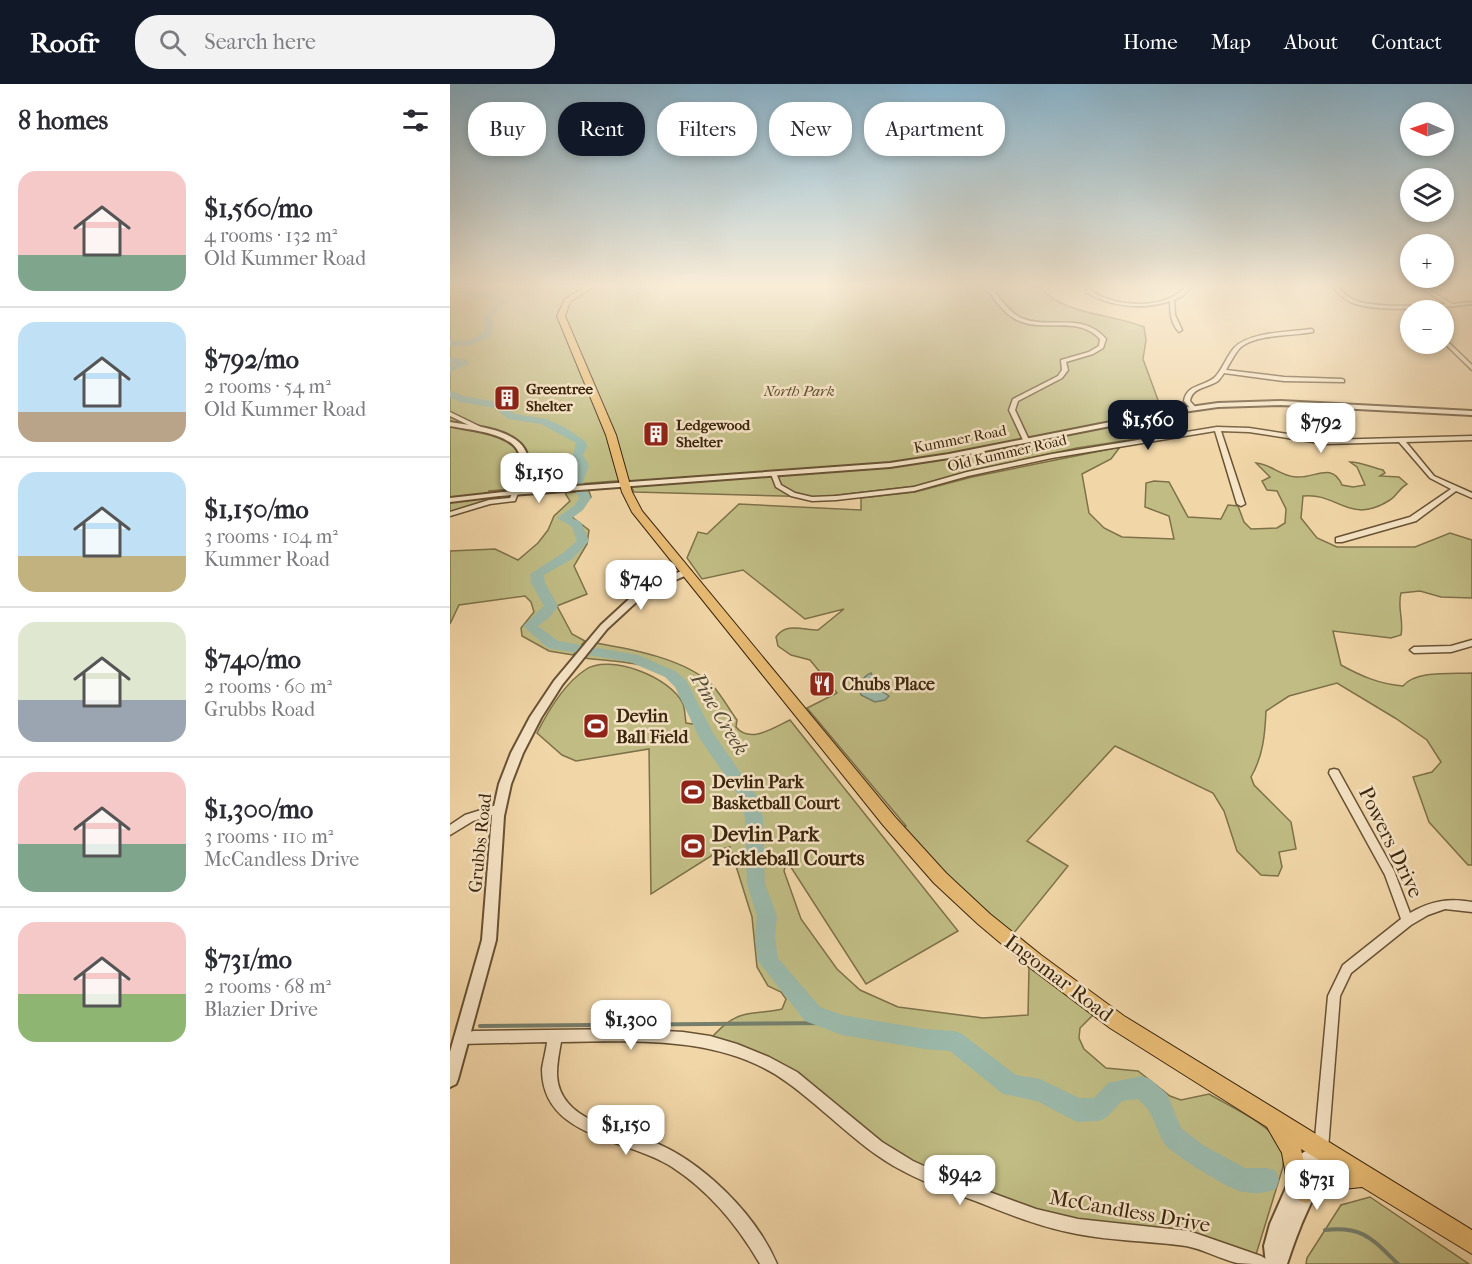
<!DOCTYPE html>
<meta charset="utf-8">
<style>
body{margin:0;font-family:"IM FELL French Canon",serif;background:#f2f2f3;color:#2b2b33;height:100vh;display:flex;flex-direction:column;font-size:22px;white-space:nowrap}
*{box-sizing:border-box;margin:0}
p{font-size:20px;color:#7c7c81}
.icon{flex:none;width:33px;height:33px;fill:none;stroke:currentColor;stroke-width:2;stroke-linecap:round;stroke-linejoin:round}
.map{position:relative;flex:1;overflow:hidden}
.details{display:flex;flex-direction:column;background:#fff;width:450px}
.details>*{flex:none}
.banner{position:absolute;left:18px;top:18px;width:570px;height:54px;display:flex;gap:12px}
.needle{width:39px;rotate:272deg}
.controls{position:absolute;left:950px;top:18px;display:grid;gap:12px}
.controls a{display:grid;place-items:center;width:54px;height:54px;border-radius:50%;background:#fff;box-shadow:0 3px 9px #0003;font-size:30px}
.price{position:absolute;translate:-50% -51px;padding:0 14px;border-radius:12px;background:#fff;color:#222;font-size:20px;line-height:39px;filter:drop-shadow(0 2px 3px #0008)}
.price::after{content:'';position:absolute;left:50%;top:36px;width:18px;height:14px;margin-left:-9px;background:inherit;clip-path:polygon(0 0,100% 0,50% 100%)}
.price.selected{background:#111827;color:#fff}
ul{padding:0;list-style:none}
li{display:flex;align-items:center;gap:18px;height:150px;padding:0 18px}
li+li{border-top:2px solid #e1e1e2}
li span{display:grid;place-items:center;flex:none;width:168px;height:120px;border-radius:18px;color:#555}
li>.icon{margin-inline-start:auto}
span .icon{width:72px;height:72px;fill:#fffc;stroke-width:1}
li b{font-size:26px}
h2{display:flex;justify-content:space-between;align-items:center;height:72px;padding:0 18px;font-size:26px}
.pill{padding:0 21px;border-radius:24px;background:#fff;box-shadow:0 3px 9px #0003;font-size:21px;line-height:54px}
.pill.selected{background:#111827;color:#fff}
header{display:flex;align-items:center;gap:36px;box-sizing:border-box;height:84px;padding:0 30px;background:#111827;color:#fff}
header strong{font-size:28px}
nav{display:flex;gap:33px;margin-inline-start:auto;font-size:21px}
.search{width:420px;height:54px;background:#f2f2f3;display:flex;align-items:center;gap:15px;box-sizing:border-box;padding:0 21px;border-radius:24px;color:#7c7c81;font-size:22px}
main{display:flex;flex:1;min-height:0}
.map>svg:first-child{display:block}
</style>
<header>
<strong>Roofr</strong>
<div class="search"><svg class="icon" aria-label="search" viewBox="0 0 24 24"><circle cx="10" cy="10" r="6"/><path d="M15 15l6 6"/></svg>Search here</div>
<nav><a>Home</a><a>Map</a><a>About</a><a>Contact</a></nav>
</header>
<main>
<section class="details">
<h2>8 homes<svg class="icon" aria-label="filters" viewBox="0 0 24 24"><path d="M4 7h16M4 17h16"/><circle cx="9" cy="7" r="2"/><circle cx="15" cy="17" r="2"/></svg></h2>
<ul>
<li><span style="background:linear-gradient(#f6c9c9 70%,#7fa58c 0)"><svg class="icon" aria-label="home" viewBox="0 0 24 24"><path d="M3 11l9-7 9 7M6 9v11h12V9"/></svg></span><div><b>$1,560/mo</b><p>4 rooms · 132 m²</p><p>Old Kummer Road</p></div></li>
<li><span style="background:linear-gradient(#bfe0f5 75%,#b9a48a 0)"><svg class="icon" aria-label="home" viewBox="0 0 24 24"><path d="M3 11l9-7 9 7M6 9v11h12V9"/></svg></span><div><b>$792/mo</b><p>2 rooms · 54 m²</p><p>Old Kummer Road</p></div></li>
<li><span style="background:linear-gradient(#bfe0f5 70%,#c2b280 0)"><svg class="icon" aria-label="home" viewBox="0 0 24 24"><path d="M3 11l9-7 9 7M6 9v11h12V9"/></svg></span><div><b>$1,150/mo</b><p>3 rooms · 104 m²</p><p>Kummer Road</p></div></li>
<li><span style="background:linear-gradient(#dfe7d0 65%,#9aa5b1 0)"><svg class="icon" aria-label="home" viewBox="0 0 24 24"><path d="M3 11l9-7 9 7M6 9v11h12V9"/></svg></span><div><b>$740/mo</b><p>2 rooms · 60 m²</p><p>Grubbs Road</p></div></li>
<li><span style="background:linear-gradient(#f6c9c9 60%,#7fa58c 0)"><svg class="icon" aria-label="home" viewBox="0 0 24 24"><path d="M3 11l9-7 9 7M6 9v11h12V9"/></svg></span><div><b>$1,300/mo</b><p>3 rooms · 110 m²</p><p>McCandless Drive</p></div></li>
<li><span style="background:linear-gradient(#f6c9c9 60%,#8fb573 0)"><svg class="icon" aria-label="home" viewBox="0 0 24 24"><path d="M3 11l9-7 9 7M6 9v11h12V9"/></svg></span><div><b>$731/mo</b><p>2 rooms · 68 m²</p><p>Blazier Drive</p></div></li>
</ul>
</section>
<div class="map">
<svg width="1022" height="1180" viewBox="0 0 1022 1180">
<rect width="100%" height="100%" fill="#f1d6a8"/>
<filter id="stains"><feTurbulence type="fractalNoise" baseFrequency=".00333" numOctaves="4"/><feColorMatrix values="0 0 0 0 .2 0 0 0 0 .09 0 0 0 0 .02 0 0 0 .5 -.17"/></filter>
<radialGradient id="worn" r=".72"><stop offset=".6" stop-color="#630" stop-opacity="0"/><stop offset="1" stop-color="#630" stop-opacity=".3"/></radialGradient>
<g fill="#c0bc84" stroke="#7e7149" stroke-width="1.5">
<path d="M0,201H589C609,231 665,230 694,243L696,256L693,275L712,327L700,330L701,333L714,331L719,350L627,364L520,387L475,401L405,409L371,413L184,408L178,396L39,407L37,415L33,418L0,428Z"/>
<path d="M670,363L661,375L632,390L639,429L654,444L672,453L724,455L719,432L695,423L696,399L704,397L719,398L738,433L771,435L778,421L788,422L794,438L801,445L827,444L835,439L836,425L827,407L817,406L812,397L820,393L806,379C821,380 830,392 846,393C864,395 882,377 892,401L903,403L915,401L907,383L900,378C910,378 922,383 933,386L935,389L930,392L949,393L957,400C948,405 947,412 940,416C899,442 888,408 853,412L851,434L867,454L887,463H965L1000,449L1022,456V514L991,513L970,507L951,509C947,524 954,536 951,551L941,554L883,547L891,581C911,592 929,600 953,602C966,586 1002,590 1022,589V781H1018L979,738L963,693L982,688L991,678L977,656L945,634L887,599L839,612L816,627C815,651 813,672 801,693L804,701L841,738L846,765L829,768L832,783L828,792L811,791L787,767L774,727L763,709L665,662L577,757L618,782L559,855L445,744L456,742L357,624L387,609L360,576L341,571L328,562L326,553C336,538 353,546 368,546L394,525L355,535L293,486L252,495L237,474L248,448L257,450L289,420L411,426V414L465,408L522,393Z"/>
<path d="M139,407L141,413L122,433L139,446L137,460L124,482L137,510L107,522L122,550L135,557L123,571L99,567L72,552L71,544L84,528L81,518L75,512L9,521L0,540V467L45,465L68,476L88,459L98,446L104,432L120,417L115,409Z"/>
<path d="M146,559C181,565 237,575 263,602C272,612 279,625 287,636L286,643C300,660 323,644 340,636L508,847L416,900L337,777L334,787L351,835L387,885L410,906L448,923L533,934L578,931L579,882L649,925L630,944L629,954L634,965L656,984L688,987L720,1012L731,1016L759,1010C779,1022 824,1042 833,1064C835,1070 833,1077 833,1083L804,1177L756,1159L628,1143L475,1090L342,993L258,957C268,947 278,935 293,931C302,928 321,928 332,925L336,915L331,908L318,902L307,883L302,833L280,763L272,765L201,810L199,665L126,677L112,671L87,649C98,627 114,600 135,586C159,569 221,593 233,620C235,625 235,633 236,639L243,640C241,631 241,617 236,609C215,576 167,578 133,574Z"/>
<path d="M920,1113L1019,1180H856L857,1174L891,1121Z"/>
</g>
<path fill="#9bb9ab" stroke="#757e6c" stroke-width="1.5" d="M421,589L429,605L439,612L435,616L425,618L411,611C408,601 412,593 421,589Z"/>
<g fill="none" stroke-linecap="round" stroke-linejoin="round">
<g stroke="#757e6c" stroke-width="4">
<path d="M30,942L386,939"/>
<path d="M875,1146C914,1142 922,1155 948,1180"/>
</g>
<g fill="#9bb9ab" fill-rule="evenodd">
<path d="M15,201H23L25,205L23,208L46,211L59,217L41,234L44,244L40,253L21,261L0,263V257L19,256L33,249L36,244L33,233L50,218L15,212L17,205Z"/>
<path d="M0,274L17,275L19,280L0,288V282L6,280H0Z"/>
<path d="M0,306L13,312L52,319L65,330L97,335L116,344L136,358L137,363L133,371L139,382L133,398L141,414L133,426L122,434L131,438L139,457L122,475L94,491L95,499L108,522L100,533L88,542L108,557L188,571L225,587L236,596L263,649L307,712L313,734L315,800L327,832L325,853L328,874L370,923L392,931L475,945L504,947L512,950L566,991L590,995L629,1014H644L658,999L692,992L700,995L717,1010L731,1044L753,1061L795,1084H817L826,1087L829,1096L826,1105C816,1109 804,1110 793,1108C780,1106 720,1069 714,1059C703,1040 706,1031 688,1015L672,1017L657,1033L649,1037L627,1038L587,1017L553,1010L500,967L475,965L392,951L355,937L308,877L305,853L307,832L297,800L295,734L290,713L250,655L225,603L215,593L180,578L98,564L73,542L94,522L81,499L80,490L113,469L127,457L122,443L107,434L125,421L129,414L121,398L127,382L123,371L126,359L91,340L58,335L45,324L10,318L0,313Z"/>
</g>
<defs>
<g id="minor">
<path d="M533,201H537C549,211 557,227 571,234C600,246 632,227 656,255L653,264L643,270L616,278L618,286L612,294L568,317L565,326L579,356L578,357L573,356L559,326L563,315L608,292L612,286L611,276L639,268L649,262L650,255C627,230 592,250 565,235C552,228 543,212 533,201Z"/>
<path d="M637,201H641V207C663,221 700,225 724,212C729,209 734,205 739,201H743L732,212L724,216L725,231L732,246L729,248C721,240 720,229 720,217C694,226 661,223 637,209Z"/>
<path d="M881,201H885C891,206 897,213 904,216C924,225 974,221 996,220L967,201H972L1002,220L1022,218V220C992,224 930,229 903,219C894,216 887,208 881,201Z"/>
<path d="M861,245L863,246V248C843,252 803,250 789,265C784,271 780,279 776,286L834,293L892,295L894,296V298L834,297L774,289C772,292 770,295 768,297C758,304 742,303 740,317L746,324L745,325H741L734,317C737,299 756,303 766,292C773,284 777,272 784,264C798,248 840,248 861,245Z"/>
<path d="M993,253L1022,281V286L993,258Z"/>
<path d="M0,328L35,345L36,346L31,347L0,332Z"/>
<path d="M767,343L799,344L876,356L1022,352V356L956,358L984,392L1022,409V414L1006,407L966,437L892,458H886V454L960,433L1001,405L980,394L949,358L876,360L799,348L771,347L795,420L791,422L787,420L765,347L602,374L518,392L464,407L386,416L362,417L341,412L326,403L321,390L322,389H326L331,401L345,409L362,413L386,412L464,403L517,388L602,370Z"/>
<path d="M65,407L68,409L65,417L40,420L0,432V428L39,416L60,414L63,408Z"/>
<path d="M1022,556V562L1001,568L964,569L960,566L964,563L1001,562Z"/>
<path d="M884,685L888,686L944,787L960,829C981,817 998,814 1022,818V828L995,825L978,831L961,841L901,889L890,912L878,1065L876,1070L871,1072L866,1070L864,1065L878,912L893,881L951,835L935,791L879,689L880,686Z"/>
<path d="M50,720L54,721L55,724L54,727L23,737L0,751V741L15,731Z"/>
<path d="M177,945L233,948L260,952L287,960L319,973L347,988L432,1058L463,1077L496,1092L586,1125L628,1135L739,1147L811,1172L816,1175L819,1180C809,1180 797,1180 787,1179C770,1175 753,1165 736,1162C700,1157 663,1157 627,1150C593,1144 561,1131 528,1118C503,1109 477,1100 453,1087C410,1065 377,1027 338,999C273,951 187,957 111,958C107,981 102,1000 118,1019C135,1040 177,1048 201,1057C251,1076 306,1130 327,1180H310C288,1142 259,1107 222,1083C178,1054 92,1055 92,985C93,977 96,967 97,958L11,960L6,958L4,954L6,950L24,947Z"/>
</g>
<g id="tertiary">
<path d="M831,317L1022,327V331L831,321L768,323L726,329L499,374L440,383L49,412L0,418V414L62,407C66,397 71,385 70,374C68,349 19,346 0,342V338C23,342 77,345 78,377L70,406L440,379L499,370L726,325L768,319Z"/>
<path d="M236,485L239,486L241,488L239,490L196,509L157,545L112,601L91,634L73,669L61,700L54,732L46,856L8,995L6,1000L0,1003V968L32,856L42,732L49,700L61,669L80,633L104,597L151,541L190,505Z"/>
<path d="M871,1057L877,1059C884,1077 857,1125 850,1144C845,1156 841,1168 837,1180H816L814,1162L820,1140L851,1070Z"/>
</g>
<path id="primary" d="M138,201H147L120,218L115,232L166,351L182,408L192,427L445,733L496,789L540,830L591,871L674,932L1022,1146V1170L912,1103L884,1106L856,1119L848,1116L846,1111L839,1108L832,1069L817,1043L660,944L579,883L528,840L484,799L433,741L182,428L172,408L156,351L107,232L115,215ZM851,1065L882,1084L858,1095Z"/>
</defs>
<use href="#minor" stroke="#685234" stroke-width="3"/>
<use href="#tertiary" stroke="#685234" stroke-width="4"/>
<use href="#primary" stroke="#3b260e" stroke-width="2"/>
<use href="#minor" fill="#f6e4c6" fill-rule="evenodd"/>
<use href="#tertiary" fill="#f6e4c6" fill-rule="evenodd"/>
<use href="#primary" fill="#e8bb74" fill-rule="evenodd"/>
</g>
<linearGradient id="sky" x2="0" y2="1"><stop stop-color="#89b6d0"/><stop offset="0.55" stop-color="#f9edd8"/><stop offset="1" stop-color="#f9edd8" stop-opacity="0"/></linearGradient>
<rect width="1022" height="366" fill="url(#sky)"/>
<defs>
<symbol id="building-square" viewBox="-11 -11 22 22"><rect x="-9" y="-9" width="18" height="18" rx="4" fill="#8f2418" stroke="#f6e4c6"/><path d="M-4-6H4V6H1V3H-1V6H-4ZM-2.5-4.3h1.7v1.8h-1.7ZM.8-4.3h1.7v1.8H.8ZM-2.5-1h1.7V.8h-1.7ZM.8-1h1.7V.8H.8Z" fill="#fff"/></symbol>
<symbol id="restaurant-square" viewBox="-11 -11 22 22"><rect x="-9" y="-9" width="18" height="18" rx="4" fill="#8f2418" stroke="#f6e4c6"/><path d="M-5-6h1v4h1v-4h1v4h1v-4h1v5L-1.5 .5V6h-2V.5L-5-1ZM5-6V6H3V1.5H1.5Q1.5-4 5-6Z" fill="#fff"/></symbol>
<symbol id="stadium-square" viewBox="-11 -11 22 22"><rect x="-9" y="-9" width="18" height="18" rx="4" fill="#8f2418" stroke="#f6e4c6"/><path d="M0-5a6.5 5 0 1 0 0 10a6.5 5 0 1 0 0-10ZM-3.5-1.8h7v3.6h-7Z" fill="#fff"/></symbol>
</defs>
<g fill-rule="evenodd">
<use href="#building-square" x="42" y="299" width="30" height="30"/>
<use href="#building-square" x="191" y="335" width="30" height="30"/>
<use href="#restaurant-square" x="357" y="585" width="30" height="30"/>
<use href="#stadium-square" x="131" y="627" width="30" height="30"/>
<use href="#stadium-square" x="228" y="693" width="30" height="30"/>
<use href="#stadium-square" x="228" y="747" width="30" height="30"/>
</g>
<g text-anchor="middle" stroke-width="5" stroke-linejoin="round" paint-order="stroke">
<g font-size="15" font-weight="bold" fill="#3b260e" stroke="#f6e4c6" text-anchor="start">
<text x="76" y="310">Greentree<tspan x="76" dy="17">Shelter</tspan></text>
<text x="226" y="346">Ledgewood<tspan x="226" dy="17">Shelter</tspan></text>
</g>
<g font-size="15" font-style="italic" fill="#5c4c2c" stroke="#f6e4c6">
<text x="349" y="312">North Park</text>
</g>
<g font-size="15" fill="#3b260e" stroke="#f6e4c6">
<text transform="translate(510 355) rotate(-11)" y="5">Kummer Road</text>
<text transform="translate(557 369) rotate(-13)" y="5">Old Kummer Road</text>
</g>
<g font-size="18" font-weight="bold" fill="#3b260e" stroke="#f6e4c6" text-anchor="start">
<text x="392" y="606">Chubs Place</text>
<text x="166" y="638">Devlin<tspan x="166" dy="21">Ball Field</tspan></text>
<text x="262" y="704">Devlin Park<tspan x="262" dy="21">Basketball Court</tspan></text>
</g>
<g font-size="18" fill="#3b260e" stroke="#f6e4c6">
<text transform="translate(30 759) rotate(-84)" y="6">Grubbs Road</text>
</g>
<g font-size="20" font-style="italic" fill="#534b35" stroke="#f6e4c6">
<text transform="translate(270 630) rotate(59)" y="7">Pine Creek</text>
</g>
<g font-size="21" font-weight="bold" fill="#3b260e" stroke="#f6e4c6" text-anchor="start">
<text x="262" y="757">Devlin Park<tspan x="262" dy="24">Pickleball Courts</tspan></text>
</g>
<g font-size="21" fill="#3b260e" stroke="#f6e4c6">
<text transform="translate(941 758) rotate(64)" y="7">Powers Drive</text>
<text transform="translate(609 894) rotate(37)" y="7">Ingomar Road</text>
<text transform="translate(680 1127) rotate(10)" y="7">McCandless Drive</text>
</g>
</g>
<rect width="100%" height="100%" filter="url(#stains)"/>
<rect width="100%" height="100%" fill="url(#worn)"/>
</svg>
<div class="controls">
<a><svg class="needle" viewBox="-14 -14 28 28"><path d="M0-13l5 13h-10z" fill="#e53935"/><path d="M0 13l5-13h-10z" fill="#7c7c81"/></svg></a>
<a><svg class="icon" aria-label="layers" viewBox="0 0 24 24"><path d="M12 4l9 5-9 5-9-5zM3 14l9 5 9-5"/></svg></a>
<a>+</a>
<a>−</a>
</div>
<b class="price selected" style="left:698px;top:367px">$1,560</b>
<b class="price" style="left:871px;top:370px">$792</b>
<b class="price" style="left:89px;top:420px">$1,150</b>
<b class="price" style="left:191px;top:527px">$740</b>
<b class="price" style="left:181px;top:967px">$1,300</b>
<b class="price" style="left:176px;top:1072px">$1,150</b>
<b class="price" style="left:510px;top:1122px">$942</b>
<b class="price" style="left:867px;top:1127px">$731</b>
<div class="banner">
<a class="pill">Buy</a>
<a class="pill selected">Rent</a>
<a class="pill">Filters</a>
<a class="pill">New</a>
<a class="pill">Apartment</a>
</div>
</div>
</main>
